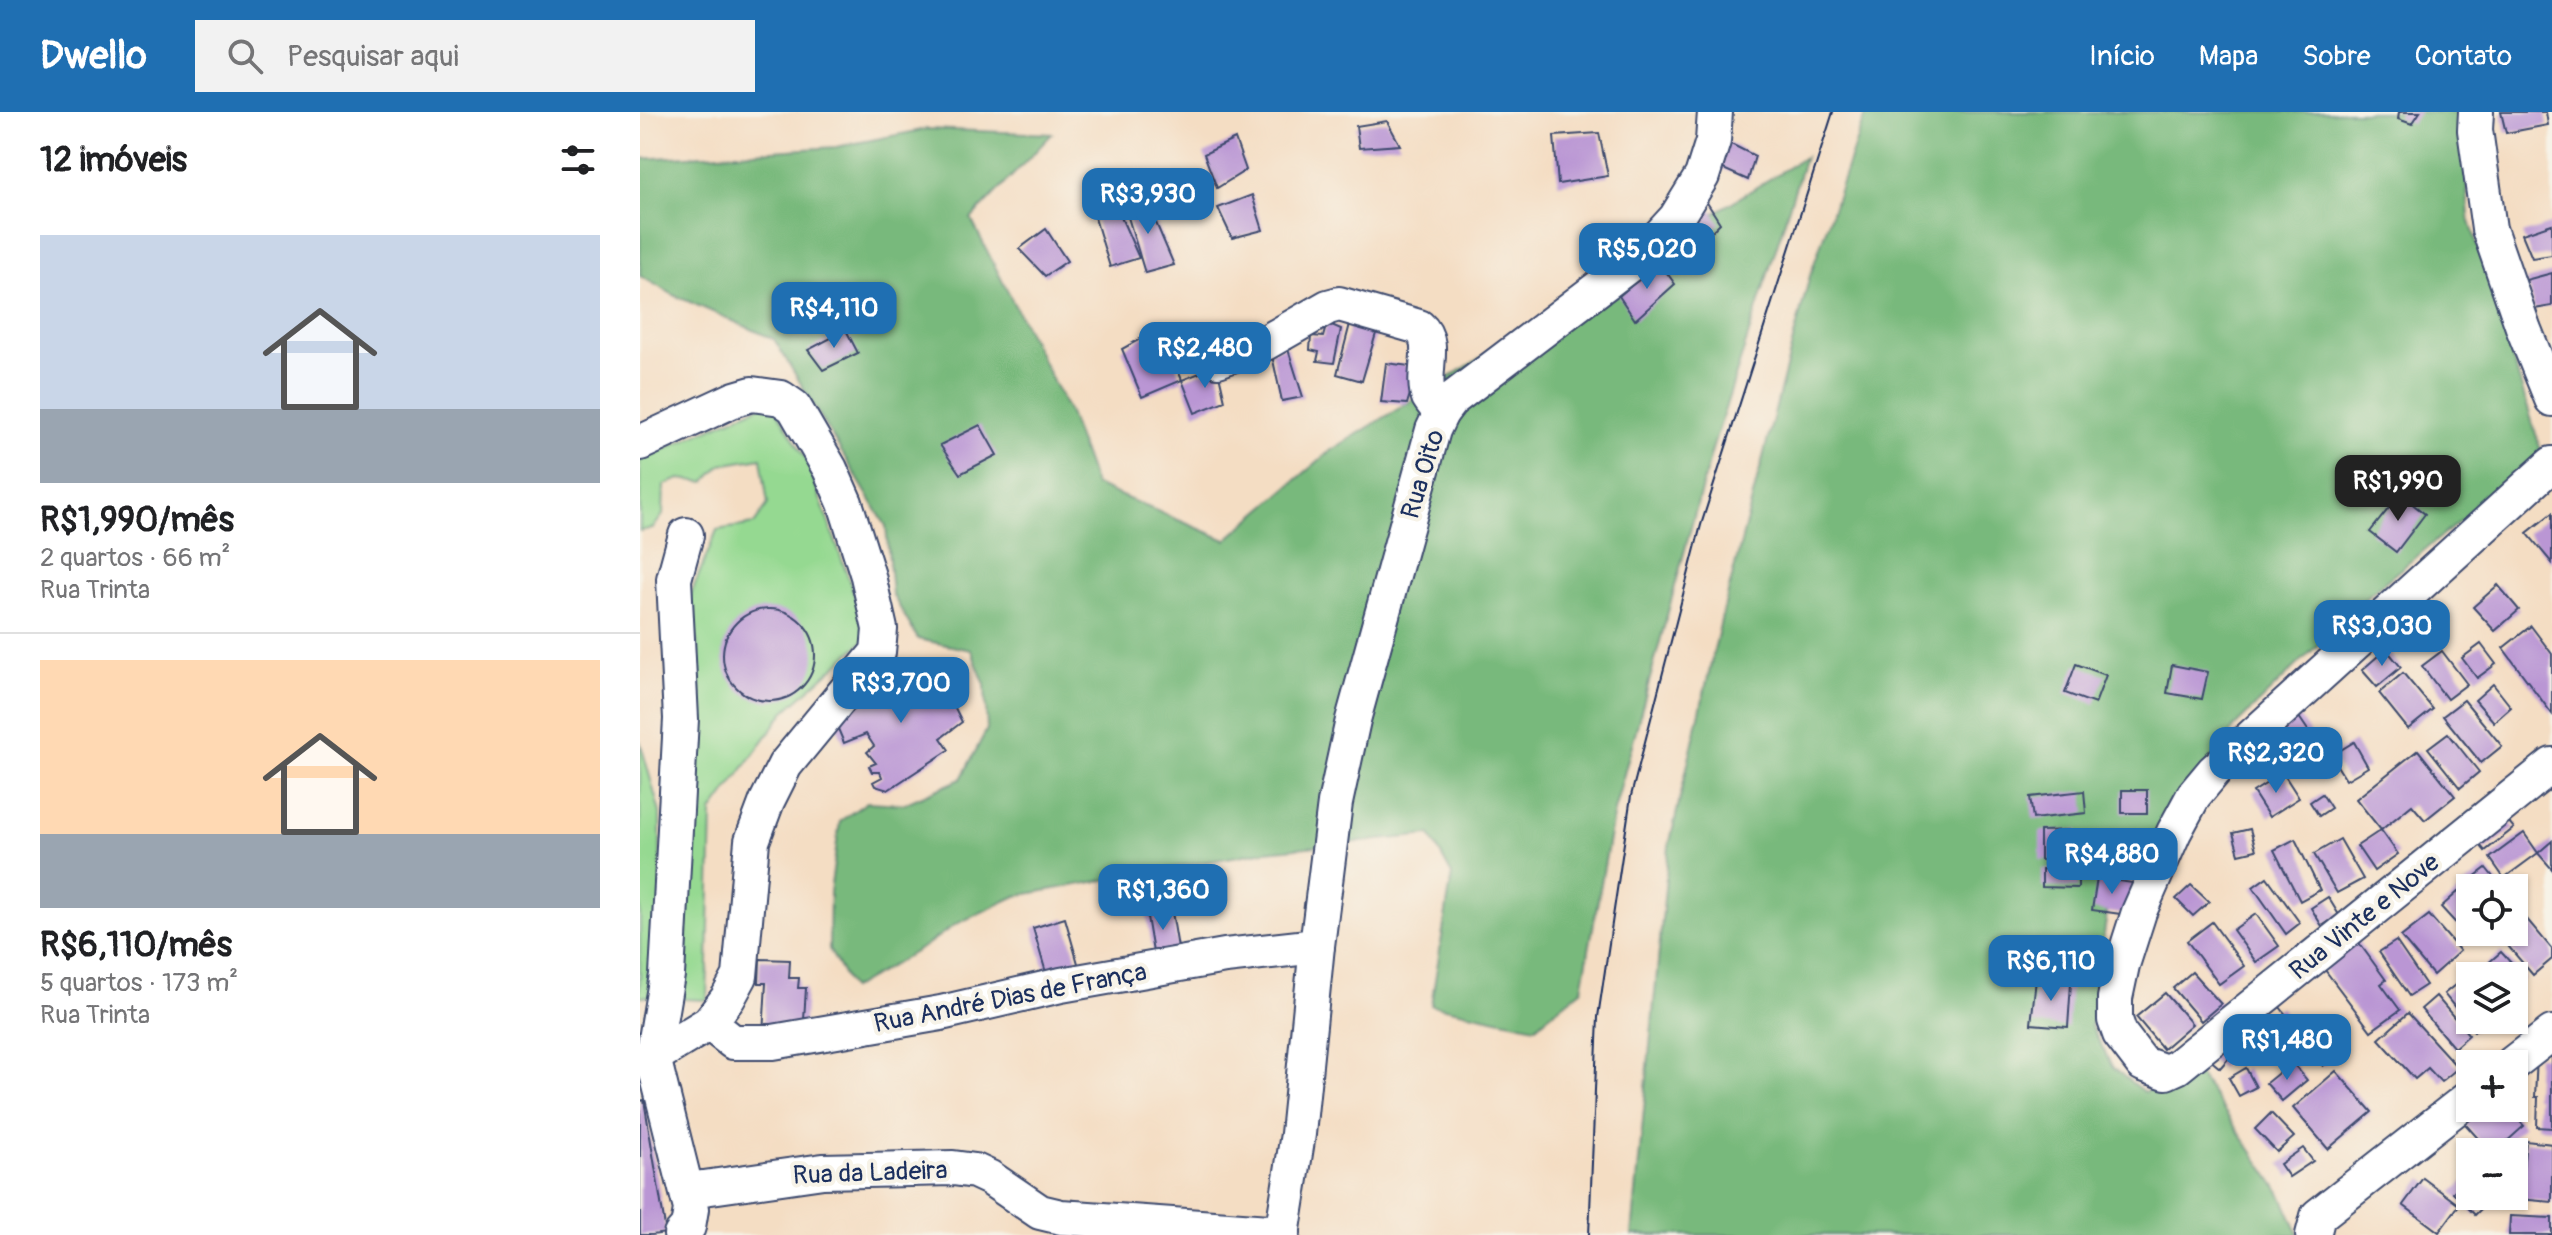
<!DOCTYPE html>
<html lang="pt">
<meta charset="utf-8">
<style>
body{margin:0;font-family:Pangolin,sans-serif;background:#f2f2f2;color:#202124;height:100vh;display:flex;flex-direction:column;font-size:30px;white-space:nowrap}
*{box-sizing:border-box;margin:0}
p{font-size:26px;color:#757577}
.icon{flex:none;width:44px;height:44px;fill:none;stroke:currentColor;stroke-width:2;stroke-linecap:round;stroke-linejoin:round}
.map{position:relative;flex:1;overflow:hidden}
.side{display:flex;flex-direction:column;background:#fff;width:640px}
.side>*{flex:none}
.buttons{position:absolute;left:1816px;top:762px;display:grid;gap:16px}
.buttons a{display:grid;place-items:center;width:72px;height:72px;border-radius:0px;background:#fff;box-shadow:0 2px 6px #0004;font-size:40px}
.price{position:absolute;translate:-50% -68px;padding:0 18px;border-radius:16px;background:#1f6fb2;color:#fff;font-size:26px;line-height:52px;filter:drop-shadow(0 2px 4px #0008)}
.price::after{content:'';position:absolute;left:50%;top:48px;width:24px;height:18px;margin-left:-12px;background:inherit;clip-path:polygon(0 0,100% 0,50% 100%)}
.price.on{background:#222;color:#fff}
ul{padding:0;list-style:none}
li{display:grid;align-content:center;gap:16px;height:424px;padding:0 40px}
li+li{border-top:2px solid #e0e0e0}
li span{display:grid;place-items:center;height:248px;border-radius:0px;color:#555}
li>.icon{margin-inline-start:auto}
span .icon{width:144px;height:144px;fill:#fffc;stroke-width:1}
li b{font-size:34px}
h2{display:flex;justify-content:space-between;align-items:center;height:96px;padding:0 40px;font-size:34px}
header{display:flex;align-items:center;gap:48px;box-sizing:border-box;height:112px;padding:0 40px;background:#1f6fb2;color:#fff}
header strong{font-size:38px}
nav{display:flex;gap:44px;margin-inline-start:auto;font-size:28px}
.search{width:560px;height:72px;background:#f2f2f2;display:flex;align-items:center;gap:20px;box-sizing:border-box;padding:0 28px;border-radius:0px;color:#757577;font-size:30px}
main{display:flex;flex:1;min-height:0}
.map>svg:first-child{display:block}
</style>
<header>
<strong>Dwello</strong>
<div class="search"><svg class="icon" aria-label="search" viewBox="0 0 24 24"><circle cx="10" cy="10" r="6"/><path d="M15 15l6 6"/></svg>Pesquisar aqui</div>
<nav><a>Início</a><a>Mapa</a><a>Sobre</a><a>Contato</a></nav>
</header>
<main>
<section class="side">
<h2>12 imóveis<svg class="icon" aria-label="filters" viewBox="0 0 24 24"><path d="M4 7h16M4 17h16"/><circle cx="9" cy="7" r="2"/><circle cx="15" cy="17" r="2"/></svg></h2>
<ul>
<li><span style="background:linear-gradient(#c9d6e8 70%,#9aa5b1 0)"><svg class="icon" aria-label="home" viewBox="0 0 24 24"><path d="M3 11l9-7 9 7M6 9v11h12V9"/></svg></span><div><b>R$1,990/mês</b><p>2 quartos · 66 m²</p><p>Rua Trinta</p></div></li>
<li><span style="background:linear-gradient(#ffd9b3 70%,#9aa5b1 0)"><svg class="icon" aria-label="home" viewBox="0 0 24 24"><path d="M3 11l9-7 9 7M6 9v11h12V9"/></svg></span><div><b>R$6,110/mês</b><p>5 quartos · 173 m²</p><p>Rua Trinta</p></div></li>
</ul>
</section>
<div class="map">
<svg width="1912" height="1123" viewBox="0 0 1912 1123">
<rect width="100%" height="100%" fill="#f7f3e8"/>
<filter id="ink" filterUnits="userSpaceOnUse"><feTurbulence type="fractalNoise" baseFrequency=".0125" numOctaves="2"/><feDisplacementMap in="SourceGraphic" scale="16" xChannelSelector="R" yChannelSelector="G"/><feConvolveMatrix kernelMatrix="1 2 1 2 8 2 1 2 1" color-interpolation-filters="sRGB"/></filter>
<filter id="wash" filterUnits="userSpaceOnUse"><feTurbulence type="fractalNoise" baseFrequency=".006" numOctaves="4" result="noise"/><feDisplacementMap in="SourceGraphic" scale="32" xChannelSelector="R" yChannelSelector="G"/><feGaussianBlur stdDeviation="1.8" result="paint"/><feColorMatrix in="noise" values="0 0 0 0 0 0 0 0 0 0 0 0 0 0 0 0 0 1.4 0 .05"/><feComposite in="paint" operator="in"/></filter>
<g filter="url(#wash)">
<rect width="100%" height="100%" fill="#f4ddc3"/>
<g fill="#95d991" stroke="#588478" stroke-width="2">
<path d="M131,289L166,347L229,524L144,600L72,700L67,888L42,887L47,852L45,780L60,575L57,530L49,487L77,418L114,412L128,392L121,346L81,353L65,370L40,367L24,373L23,403L13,416L0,419V348Z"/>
<path d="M0,629L20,701L21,885L0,884Z"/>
</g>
<g fill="#78b97b" stroke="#4a746c" stroke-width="2">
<path d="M1226,0H1822L1829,106L1904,348L1813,415L1731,481L1596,613L1469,787L1451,914L1473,956L1504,980L1556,958L1640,1080L1659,1123H992L1029,734L1081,508L1169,167Z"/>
<path d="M287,17L412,22L331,107L428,299L455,373L586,428L690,339L1165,45L1072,338L974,699L942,877L895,915L791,893L812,763L790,723L626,739L376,784L316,812L285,834L211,877L189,837L190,780L200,709L227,690L264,692L321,667L347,617L345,573L331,538L278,527L252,482L246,414L134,227L34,183L0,164V47L196,35Z"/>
</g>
<g id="blocks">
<g fill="#ba96d4">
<path d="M1759,0H1780L1772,12L1758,7Z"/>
<path d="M1861,0H1906L1908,13L1866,21Z"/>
<path d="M747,9L760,33L719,36L716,14Z"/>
<path d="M959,21L968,64L918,72L914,24Z"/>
<path d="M595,27L606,58L577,76L564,42Z"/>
<path d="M1087,30L1115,44L1108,68L1081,56Z"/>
<path d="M612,83L623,118L592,126L578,96Z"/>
<path d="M505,85L534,153L505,161L484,92Z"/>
<path d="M1066,89L1080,111L1055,136L1040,120Z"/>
<path d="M477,96L499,146L470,155L455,106Z"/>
<path d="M1912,112V143L1892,146L1882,122Z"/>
<path d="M406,117L427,149L405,164L379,137Z"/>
<path d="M1019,150L1035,172L995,208L979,184Z"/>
<path d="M1912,161V194L1894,197L1886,168Z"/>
<path d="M687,211L701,217L694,251L677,249L679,240L670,238L671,224L683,225Z"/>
<path d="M710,212L737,218L722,269L697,262Z"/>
<path d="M520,216L542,268L502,285L482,237Z"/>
<path d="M206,218L218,241L183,258L168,238Z"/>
<path d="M647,234L663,285L642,289L631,239Z"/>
<path d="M746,251L778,255L767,292L741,290Z"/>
<path d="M577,254L585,289L555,301L542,268Z"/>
<path d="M340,313L357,343L320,362L300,333Z"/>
<path d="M1760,382L1785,402L1756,440L1730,420Z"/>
<path d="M1912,401V451L1887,421Z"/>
<path d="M1858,473L1879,498L1855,519L1833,495Z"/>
<path d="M1778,493L1785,501L1764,519L1757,510Z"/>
<circle cx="129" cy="543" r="46"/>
<path d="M1891,514L1912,542V602L1863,536Z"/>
<path d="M1841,532L1856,552L1837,566L1822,546Z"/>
<path d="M1746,537L1761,555L1737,575L1722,558Z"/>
<path d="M1802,539L1827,572L1807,587L1782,554Z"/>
<path d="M274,550L285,586L309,566L312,572L308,582L322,610L301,626L309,638L248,678L235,674L233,670L242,665L240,660H232L229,654L236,651L227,640L234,634L226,622L204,631L193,605Z"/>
<path d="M1436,552L1466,563L1455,592L1425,581Z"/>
<path d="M1532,553L1568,560L1562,587L1527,581Z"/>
<path d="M1763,561L1793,597L1768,617L1739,581Z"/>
<path d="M1853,572L1871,595L1854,610L1835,588Z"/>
<path d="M1824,588L1862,634L1841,651L1803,604Z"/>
<path d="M1659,605L1678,633L1659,646L1640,617Z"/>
<path d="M1808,621L1839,660L1820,676L1788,636Z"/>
<path d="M1714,630L1728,655L1706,668L1691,644Z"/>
<path d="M1778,638L1815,684L1785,708L1772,693L1741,718L1716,687Z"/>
<path d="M1643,661L1659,686L1629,705L1613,680Z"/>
<rect x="1482" y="678" width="25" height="23"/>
<path d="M1444,679L1446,701L1393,707L1390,685Z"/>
<path d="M1682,682L1691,696L1679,704L1670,690Z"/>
<path d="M1864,704L1874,716L1845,739L1835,727Z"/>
<path d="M1610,717L1616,738L1599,742L1593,721Z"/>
<path d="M1438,718V747L1400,748V719Z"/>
<path d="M1741,718L1758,742L1734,759L1717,734Z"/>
<path d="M1884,721L1898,741L1912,729V757L1898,741L1864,766L1850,746Z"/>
<path d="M1489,723L1491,750L1453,754L1451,726Z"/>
<path d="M1655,727L1680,778L1660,789L1634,738Z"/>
<path d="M1700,727L1723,767L1697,781L1674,742Z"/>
<path d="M1846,756L1862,776H1830V787L1821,775Z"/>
<path d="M1402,757L1438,758V776L1402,775Z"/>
<path d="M1627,765L1660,811L1646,822L1613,775Z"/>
<path d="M1457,766L1493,771L1488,803L1452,798Z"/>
<path d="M1551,773L1569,790L1553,804L1536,787Z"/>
<path d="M1819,779L1830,791V820H1846L1834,831L1801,795Z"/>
<path d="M1688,785L1699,803L1682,814L1671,796Z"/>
<path d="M531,794L539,842L514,846L506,799Z"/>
<path d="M1880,799L1912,837V847L1893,863L1856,820H1874V805Z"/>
<path d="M1616,802L1639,834L1616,850L1593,818Z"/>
<path d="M1789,803L1820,839L1793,863L1761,825Z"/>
<path d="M425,806L439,855L407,864L393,816Z"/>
<path d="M1572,810L1604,854L1579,872L1547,829Z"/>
<path d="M1717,828L1746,868L1741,872L1760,898L1731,919L1682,854Z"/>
<path d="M1756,829L1786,873L1769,884L1739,840Z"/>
<path d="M1861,840L1885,866L1874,876V864H1858L1847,852Z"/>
<path d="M120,847L150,848L149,866H159L158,876H166L163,924L123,922L126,871H119Z"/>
<path d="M1552,860L1581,892L1561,909L1533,876Z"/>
<path d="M1831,860L1833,864H1830V908H1847L1834,919L1804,882Z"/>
<path d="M1396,867L1431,871L1428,915L1391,912Z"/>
<path d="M1525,881L1552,912L1523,937L1496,905Z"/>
<path d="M1796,884L1829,923L1814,936L1781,897Z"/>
<path d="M1640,895L1667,930L1678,921L1696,943L1683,954L1664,932L1645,945L1619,910Z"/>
<path d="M1768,901L1818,956L1801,970L1788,956L1775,967L1739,927Z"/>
<path d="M1609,917L1621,933L1609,942L1597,925Z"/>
<path d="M1584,930L1595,939L1580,956L1569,947Z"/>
<path d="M1897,944L1912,945V1016L1897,1015L1898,985H1895Z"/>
<path d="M1652,950L1667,968L1642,989L1626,971Z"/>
<path d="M1606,956L1616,975L1599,984L1589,966Z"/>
<path d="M1696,959L1732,1000L1688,1037L1653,996Z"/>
<path d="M4,988L26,1121L12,1123H0V989Z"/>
<path d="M1829,996H1868L1884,1014L1855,1040H1850L1819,1005Z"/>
<path d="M1631,1001L1654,1025L1637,1040L1615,1017Z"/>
<path d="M1886,1029L1912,1032V1090L1880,1087Z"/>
<path d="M1663,1036L1673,1049L1649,1065L1640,1052Z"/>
<path d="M1830,1064V1084H1854L1835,1103L1813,1080Z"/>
<path d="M1783,1066L1819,1093L1799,1120L1763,1093Z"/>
<path d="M1870,1104L1912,1106V1123H1869Z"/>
</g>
</g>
</g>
<g filter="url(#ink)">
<use href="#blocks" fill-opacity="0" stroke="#3c496d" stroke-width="2"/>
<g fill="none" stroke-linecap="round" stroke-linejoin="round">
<defs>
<g id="minor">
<path d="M1836,0L1835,18L1849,117L1884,218L1912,287"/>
<path d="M578,248L625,231L688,195L699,192L779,215C798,231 780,263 789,285C792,290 797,296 801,301"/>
<path d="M0,331L95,287L112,282L141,286L154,295L190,357L205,391L228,464L240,517L238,540L145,653L127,689L112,729L100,864L88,886L69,911L13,945L0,947"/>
<path d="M1912,352L1574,659L1554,683L1534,720L1499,800L1482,853L1475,886V908L1480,922L1503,952L1526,960L1537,955L1912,653"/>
<path d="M69,911L93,930H133L301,901L421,873L585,844L677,834"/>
<path d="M1872,952L1912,921"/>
<path d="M46,1072L54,1077L64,1076L183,1059L313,1056L335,1059L350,1066L400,1100L421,1105L643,1121"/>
<path d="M41,1123L48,1115L51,1097L13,945L27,863L41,607L34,467L46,423"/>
<path d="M642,1123L658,1022L677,834L695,691L713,608L793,318L801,301L811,288L1002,143L1036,106L1062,64L1073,29L1075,0"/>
<path d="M1673,1123L1678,1104L1830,985"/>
</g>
</defs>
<use href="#minor" stroke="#3c496d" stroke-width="38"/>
<use href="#minor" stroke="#fff" stroke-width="34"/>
<path stroke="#1b2f5e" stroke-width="2" d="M949,1123L958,905L991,684L1061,413L1193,0"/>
</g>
</g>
<g text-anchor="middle" stroke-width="8" stroke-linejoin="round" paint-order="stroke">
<g font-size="26" fill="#1b2f5e" stroke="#f7f3e8">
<text transform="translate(782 362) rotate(-73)" y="9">Rua Oito</text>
<text transform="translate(1724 804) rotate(-39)" y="9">Rua Vinte e Nove</text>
<text transform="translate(370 885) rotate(-11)" y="9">Rua André Dias de França</text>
<text transform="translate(230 1060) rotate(-2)" y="9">Rua da Ladeira</text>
</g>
</g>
</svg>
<div class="buttons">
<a><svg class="icon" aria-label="locate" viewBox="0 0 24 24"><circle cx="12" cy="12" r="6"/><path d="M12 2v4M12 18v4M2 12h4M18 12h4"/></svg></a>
<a><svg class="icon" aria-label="layers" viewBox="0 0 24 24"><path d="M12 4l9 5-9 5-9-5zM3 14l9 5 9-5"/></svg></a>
<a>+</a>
<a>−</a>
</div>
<b class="price" style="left:508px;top:124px">R$3,930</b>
<b class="price" style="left:1007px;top:179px">R$5,020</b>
<b class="price" style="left:194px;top:238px">R$4,110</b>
<b class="price" style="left:565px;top:278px">R$2,480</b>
<b class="price on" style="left:1758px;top:411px">R$1,990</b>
<b class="price" style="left:1742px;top:556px">R$3,030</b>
<b class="price" style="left:261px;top:613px">R$3,700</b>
<b class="price" style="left:1636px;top:683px">R$2,320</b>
<b class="price" style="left:1472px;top:784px">R$4,880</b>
<b class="price" style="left:523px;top:820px">R$1,360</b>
<b class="price" style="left:1411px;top:891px">R$6,110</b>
<b class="price" style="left:1647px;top:970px">R$1,480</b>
</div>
</main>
